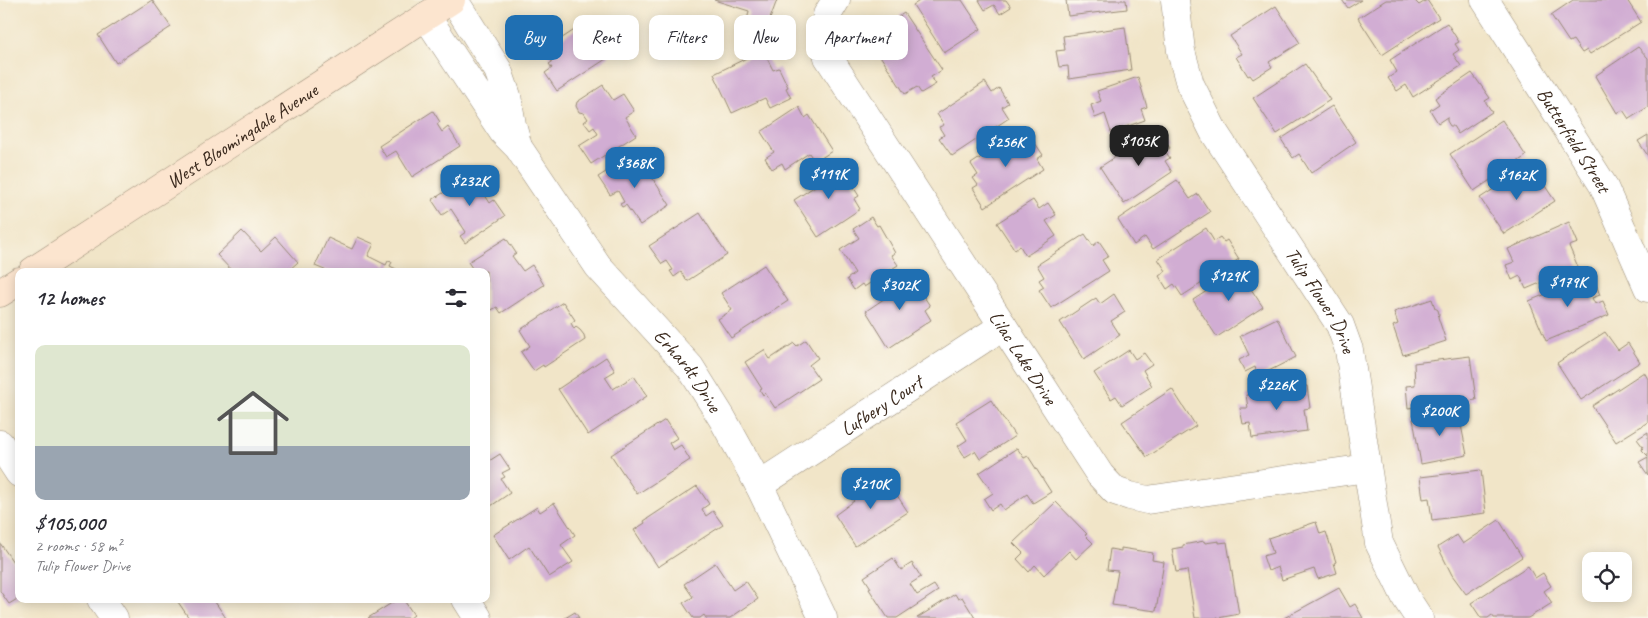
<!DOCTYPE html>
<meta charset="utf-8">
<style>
body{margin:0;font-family:Caveat,sans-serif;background:#f7f7f7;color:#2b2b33;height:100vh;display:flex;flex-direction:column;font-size:19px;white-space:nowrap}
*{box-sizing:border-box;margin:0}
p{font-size:16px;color:#7c7c81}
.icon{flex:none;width:28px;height:28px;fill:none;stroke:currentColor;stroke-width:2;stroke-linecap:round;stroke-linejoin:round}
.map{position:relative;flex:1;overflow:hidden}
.panel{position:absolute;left:15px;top:268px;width:475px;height:335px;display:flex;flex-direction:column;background:#fff;border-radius:10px;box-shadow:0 2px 12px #0003}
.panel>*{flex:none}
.banner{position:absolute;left:505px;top:15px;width:475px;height:45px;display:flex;gap:10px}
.controls{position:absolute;left:1582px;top:552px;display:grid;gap:10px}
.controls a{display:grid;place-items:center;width:50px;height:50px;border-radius:10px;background:#fff;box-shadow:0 2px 12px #0003;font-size:25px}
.price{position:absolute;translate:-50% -42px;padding:0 11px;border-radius:10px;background:#1f6fb2;color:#fff;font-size:16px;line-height:32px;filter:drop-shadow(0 1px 2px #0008)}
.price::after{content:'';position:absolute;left:50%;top:30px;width:15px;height:11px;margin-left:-8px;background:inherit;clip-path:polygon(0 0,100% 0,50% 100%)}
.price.active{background:#222;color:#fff}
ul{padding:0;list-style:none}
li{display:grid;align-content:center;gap:10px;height:265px;padding:0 20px}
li+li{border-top:1px solid #e1e1e2}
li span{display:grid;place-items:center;height:155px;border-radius:10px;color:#555}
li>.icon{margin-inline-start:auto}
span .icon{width:90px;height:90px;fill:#fffc;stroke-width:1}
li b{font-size:21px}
h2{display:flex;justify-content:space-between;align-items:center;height:60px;padding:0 20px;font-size:21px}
.tag{padding:0 18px;border-radius:10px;background:#fff;box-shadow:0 2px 12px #0003;font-size:18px;line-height:45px}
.tag.active{background:#1f6fb2;color:#fff}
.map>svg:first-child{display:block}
</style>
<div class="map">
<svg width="1648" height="618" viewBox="0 0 1648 618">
<rect width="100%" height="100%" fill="#fbf7ec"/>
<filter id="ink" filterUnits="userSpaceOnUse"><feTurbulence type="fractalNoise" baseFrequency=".02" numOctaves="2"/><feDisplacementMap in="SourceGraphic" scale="10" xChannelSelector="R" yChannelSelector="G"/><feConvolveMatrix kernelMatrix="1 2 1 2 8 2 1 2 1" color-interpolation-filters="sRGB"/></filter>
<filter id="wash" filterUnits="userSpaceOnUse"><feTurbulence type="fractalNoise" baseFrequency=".0096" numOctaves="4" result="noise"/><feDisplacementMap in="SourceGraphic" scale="20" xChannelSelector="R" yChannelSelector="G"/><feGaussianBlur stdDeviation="1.12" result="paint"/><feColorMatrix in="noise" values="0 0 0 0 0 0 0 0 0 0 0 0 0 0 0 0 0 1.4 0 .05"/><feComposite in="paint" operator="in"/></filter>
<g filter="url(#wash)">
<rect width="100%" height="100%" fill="#f1e5c8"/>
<g id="blocks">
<g fill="#d1add3">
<path d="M152,0L171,27L116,63L98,35Z"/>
<path d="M714,0H777L767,27L747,21L749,11Z"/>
<path d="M921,0H962L981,29L944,53L913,5Z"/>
<path d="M979,0H1006L1011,7L1000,14L994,5L985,10Z"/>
<path d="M1066,0H1126L1127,9L1068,16Z"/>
<path d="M1342,0H1361L1348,8Z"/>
<path d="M1386,0H1414L1419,5L1427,0L1439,18L1382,55L1358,18Z"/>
<path d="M1573,0H1627L1641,22L1590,54L1587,50L1582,53L1573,40L1569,42L1551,15Z"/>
<path d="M1276,6L1300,43L1269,62L1272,67L1253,79L1250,75L1248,76L1236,57L1242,54L1230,36Z"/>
<path d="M904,13L942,70L931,77L936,84L921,93L917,87L905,94L873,45L884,38L881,33L888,28L886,25Z"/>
<path d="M1447,23L1459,42L1455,44L1459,50L1453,54L1461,66L1413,97L1406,85L1397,91L1388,78L1397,72L1390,60Z"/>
<path d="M579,27L588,42L595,37L609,57L557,91L545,73L552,68L549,64L552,62L544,50Z"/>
<path d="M1125,27L1131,70L1069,79L1068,66L1059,67L1056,51L1065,50L1063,36Z"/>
<path d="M1638,47L1648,58V107L1629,119L1623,110L1617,113L1595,76Z"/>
<path d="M763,50L773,70L779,68L788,87L786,88L791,98L770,108L765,98L732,113L714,74Z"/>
<path d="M1305,64L1330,100L1277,134L1253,98Z"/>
<path d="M1472,73L1490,98L1485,101L1492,112L1458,134L1453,126H1450L1447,121V117L1438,123L1430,110L1439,104L1435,98Z"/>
<path d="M1138,77L1147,107L1141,109L1145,120L1111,132L1105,114L1095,118L1091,105L1101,101L1097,91Z"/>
<path d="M985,82L992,93L999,88L1008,103L1002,107L1009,118L952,156L939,138L944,135L939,127L944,125L937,114Z"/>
<path d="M603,85L613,100L623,94L634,111L625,117L636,135L591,164L579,146L598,134L594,127L590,130L584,122L588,119L584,113L579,112L576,106L577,102Z"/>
<path d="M1332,106L1356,142L1311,173L1299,154L1293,158L1281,139Z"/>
<path d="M799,107L805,118L809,115L832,151L815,162L809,153L785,169L782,163L772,169L765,158L774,152L761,132Z"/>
<path d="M433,111L440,122L437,124L442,132L448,127L460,146L412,177L396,151L386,157L379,146Z"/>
<path d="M1502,120L1526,156L1474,191L1450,154Z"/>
<path d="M1158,129L1170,148L1165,151L1170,158L1165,161L1172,172L1124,204L1100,167Z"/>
<path d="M1019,132L1027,144L1033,140L1043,155L1037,159L1043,169L985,207L973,188L978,185L973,178L978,175L971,164Z"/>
<path d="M1648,135V156L1638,141Z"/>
<path d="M636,153L670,205L640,225L626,205L622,207L620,204L624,202L618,191L610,195L598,177Z"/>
<path d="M834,161L840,170L842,169L859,196L854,199L860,209L818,237L794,200L823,181L817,172Z"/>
<path d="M1526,168L1538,186L1543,183L1555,201L1504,234L1480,198Z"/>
<path d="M471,175L478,186L482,184L485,190L483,192L490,203L494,200L505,216L465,243L460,236L466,232L451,209L442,215L432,200Z"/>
<path d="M1177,180L1190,199L1198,194L1210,212L1153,249L1145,237L1134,245L1118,219Z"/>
<path d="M1033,200L1039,209L1048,203L1056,215L1046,221L1056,236L1026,256L1020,246L1015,250L997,223Z"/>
<path d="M700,213L727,255L687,281L681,272L674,277L670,271L673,270L667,261L662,264L649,246Z"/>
<path d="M871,217L877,226L879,225L895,253L891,255L898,265L864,287L862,284L854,290L847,279L855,273L840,250L859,238L853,229Z"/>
<path d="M1569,222L1578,243L1569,246L1578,267L1526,289L1520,276L1512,280L1506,265L1514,262L1508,249Z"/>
<path d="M1206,228L1214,241L1220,237L1224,242L1227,240L1239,259L1182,296L1174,284L1167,289L1159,276L1166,271L1158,259Z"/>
<path d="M242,231L261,251L276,237L298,262L288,271H232L217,255Z"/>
<path d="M1085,234L1093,246L1099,241L1109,256L1102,260L1109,271L1051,308L1039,290L1044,287L1039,280L1044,277L1037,265Z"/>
<path d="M358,237L374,244L368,256L386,265L388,261L392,262L390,266L396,269L395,271H327L315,266L328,238L352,249Z"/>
<path d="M506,238L516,253L512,256L523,271L532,265L544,285L501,313L497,307L486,313V271H474L468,262Z"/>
<path d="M764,265L788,301L731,338L718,319L732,310L721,293Z"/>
<path d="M1244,267L1256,285L1251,289L1263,307L1217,337L1193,300Z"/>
<path d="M905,272L911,281L913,280L930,306L925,310L931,320L889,348L866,311L894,292L888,283Z"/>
<path d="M1592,275L1600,295L1592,298L1595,304L1603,301L1609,315L1546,341L1529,301Z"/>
<path d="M1114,294L1125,312L1111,321L1120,335L1084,359L1060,322L1096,298L1100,304Z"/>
<path d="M1432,299L1435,308L1438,310L1439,314L1438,317L1446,341L1403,355L1393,326L1398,324L1394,312Z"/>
<path d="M563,302L575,320L571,323L574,329L576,327L580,330L584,335L585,340L544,367L543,365L534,371L521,352L530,346L520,330Z"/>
<path d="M1277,318L1296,357L1259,376L1254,371L1256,370L1255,367L1245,372L1239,360L1249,355L1240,336Z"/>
<path d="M1605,332L1618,350L1628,343L1640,362L1581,400L1557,363Z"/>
<path d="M806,340L818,358L809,365L819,379L775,408L765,393L763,395L760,390L762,389L745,362L764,350L770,359L794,343L797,346Z"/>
<path d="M1129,350L1135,359L1144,353L1152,364L1143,370L1152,386L1122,405L1116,396L1111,399L1094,373Z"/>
<path d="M1470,356L1476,400L1408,408L1406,386L1415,385L1414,363Z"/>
<path d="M606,357L615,371L605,377L613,389L634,376L647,396L588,435L558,389Z"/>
<path d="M1644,372L1648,379V422L1616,442L1592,406Z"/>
<path d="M1304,381L1305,386H1307L1310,408L1304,409L1307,431L1252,438L1250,423L1243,424L1240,408H1248L1246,395L1282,389L1281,384Z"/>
<path d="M1172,389L1196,426L1147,457L1122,422Z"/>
<path d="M991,400L1015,436L980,459L975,451L965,457L958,446L967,440L956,422Z"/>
<path d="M1458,410L1467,455L1421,464L1413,419Z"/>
<path d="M665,420L677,438L669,443L673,450L681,445L690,460L637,494L611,455Z"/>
<path d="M1648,432V456L1642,450L1643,447L1637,439Z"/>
<path d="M1017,448L1024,458L1028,456L1051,492L1033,503L1027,494L1004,510L1000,504L991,510L984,499L993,493L979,473Z"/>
<path d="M500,454L510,469L502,473L505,477L501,479L510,493L488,508L486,504V456L489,461Z"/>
<path d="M1648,457V475L1639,462Z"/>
<path d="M1481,470L1486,513L1432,520L1429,498L1423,499L1420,477Z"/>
<path d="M881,471L908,512L855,546L835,515L854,501L851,498L855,495L857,499L869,493L863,482Z"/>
<path d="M697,486L709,504L702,509L706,516L713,511L723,525L658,567L634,530L645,523L644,521Z"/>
<path d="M1056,502L1087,534L1085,535L1093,543L1076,559L1069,551L1044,575L1035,565L1029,572L1017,559L1023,553L1013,543Z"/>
<path d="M554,503L575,535L561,545L573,562L549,577L529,546L509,560L493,535L537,507L540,512Z"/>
<path d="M1499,520L1522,557L1466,594L1452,575L1438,547L1457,535L1463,544Z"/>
<path d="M1316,522L1320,534L1326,532L1336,562L1334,563L1337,573L1318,579L1314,569L1282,580L1278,567L1268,571L1263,556L1273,553L1268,538Z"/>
<path d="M1204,541L1205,543L1219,541V543L1227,542L1239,614L1218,618H1195L1187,570L1176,572L1172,549L1183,547V545Z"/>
<path d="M0,543L13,562L16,560L19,564V598L9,604L0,591Z"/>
<path d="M1121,548L1153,553L1152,560L1164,562L1156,611L1112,605L1118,571L1107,570L1110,549L1121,551Z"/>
<path d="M893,558L901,570L912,563L921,577L910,584L917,595L934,585L938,591L897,618H888L869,589L871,588L864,577Z"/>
<path d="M715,563L733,590L746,581L758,599L730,618H706L704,615L700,618H693L683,603L693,597L684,584Z"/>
<path d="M1528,566L1535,578L1543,573L1551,586L1544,591L1552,603L1528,618H1494L1492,615L1488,618H1481L1471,603Z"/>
<path d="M1339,588L1350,607L1355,604L1363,618H1284Z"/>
<path d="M955,594L958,599L962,597L975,618H917Z"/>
<path d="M176,599H213L226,618H189Z"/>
<path d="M398,599H403L414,615L410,618H368Z"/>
<path d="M575,612L579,618H565Z"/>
</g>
</g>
</g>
<g filter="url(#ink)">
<use href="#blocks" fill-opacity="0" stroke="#968873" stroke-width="1"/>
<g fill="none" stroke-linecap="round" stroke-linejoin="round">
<defs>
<g id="minor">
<path d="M454,0L498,70L507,96L512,125L517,143"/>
<path id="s1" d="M836,0L827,15L823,37L828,57L1100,475L1115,491L1130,496L1147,500L1367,468"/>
<path id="s2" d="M1175,0L1181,51L1190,84L1214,132L1340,325L1349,350L1379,543L1406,598L1419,618"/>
<path id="s3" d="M1485,0L1603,185L1648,288"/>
<path id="s4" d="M426,16L503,132L518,147L598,266L690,367L722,418L759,485L823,618"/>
<path d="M0,444L19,473"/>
<path id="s5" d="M759,485L1003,326"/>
<path d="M101,599L114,618"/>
<path d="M466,599L478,618"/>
</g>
<g id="secondary">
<path id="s6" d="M33,271L451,0"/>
<path d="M0,293L19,281"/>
</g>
</defs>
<use href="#minor" stroke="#968873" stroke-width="29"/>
<use href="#secondary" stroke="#968873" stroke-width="29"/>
<use href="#minor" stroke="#fff" stroke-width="28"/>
<use href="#secondary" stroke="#fce5cf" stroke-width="28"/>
</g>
</g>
<g text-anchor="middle" stroke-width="4.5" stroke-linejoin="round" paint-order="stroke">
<g font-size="20" fill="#3b2a1e" stroke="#fbf7ec">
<text dy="7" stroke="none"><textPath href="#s6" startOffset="249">West Bloomingdale Avenue</textPath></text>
<text dy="7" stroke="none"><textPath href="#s3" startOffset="166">Butterfield Street</textPath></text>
<text dy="7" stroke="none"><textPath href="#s2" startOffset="339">Tulip Flower Drive</textPath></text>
<text dy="7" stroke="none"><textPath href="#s1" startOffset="419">Lilac Lake Drive</textPath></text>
<text dy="7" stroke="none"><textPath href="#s4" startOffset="442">Erhardt Drive</textPath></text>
<text dy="7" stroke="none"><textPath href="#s5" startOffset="146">Lufbery Court</textPath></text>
</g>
</g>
</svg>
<div class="controls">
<a><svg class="icon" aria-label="locate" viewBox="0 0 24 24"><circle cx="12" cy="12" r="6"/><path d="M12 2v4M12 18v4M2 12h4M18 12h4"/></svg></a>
</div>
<b class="price active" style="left:1139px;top:167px">$105K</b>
<b class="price" style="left:1006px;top:168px">$256K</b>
<b class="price" style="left:635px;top:189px">$368K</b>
<b class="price" style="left:829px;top:200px">$119K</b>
<b class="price" style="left:1517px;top:201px">$162K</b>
<b class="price" style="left:470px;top:207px">$232K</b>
<b class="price" style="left:1229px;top:302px">$129K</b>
<b class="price" style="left:1568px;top:308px">$179K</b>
<b class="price" style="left:900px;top:311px">$302K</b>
<b class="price" style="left:1277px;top:411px">$226K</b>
<b class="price" style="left:1440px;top:437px">$200K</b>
<b class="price" style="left:871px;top:510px">$210K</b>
<div class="banner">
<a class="tag active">Buy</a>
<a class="tag">Rent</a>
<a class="tag">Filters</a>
<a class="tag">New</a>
<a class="tag">Apartment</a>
</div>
<section class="panel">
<h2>12 homes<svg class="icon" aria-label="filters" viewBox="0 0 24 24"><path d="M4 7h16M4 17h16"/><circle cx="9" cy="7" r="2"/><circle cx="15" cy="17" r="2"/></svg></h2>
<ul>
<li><span style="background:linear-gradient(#dfe7d0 65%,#9aa5b1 0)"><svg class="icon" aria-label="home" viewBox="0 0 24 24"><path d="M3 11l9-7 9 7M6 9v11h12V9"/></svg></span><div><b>$105,000</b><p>2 rooms · 58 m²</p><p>Tulip Flower Drive</p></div></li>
</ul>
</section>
</div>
